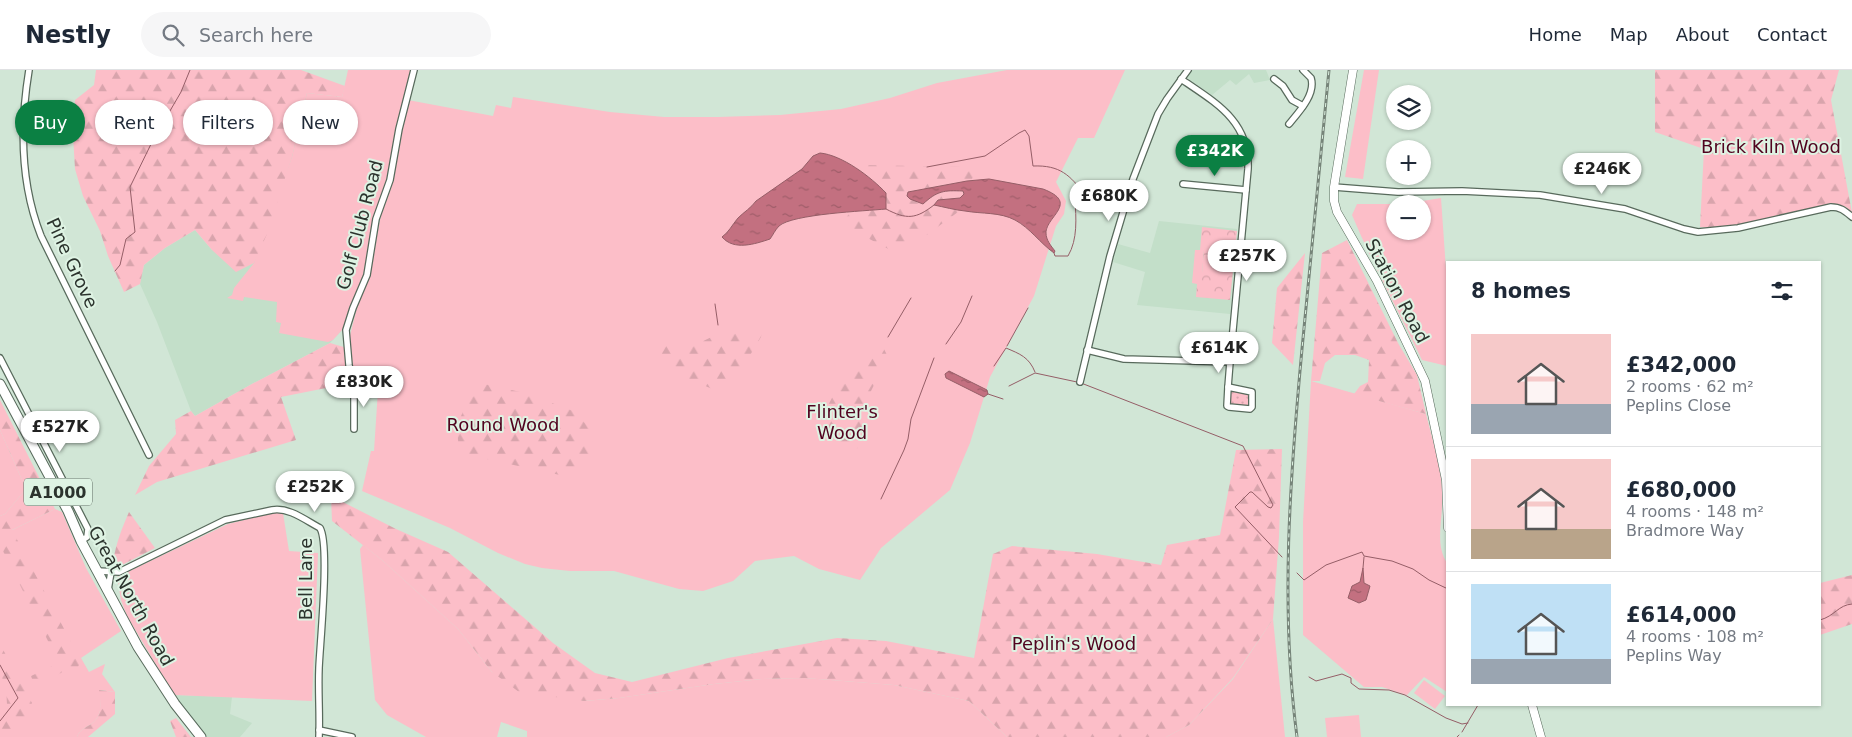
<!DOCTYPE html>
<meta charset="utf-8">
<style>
body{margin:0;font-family:"DejaVu Sans",sans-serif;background:#f6f6f7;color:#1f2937;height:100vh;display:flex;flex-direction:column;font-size:19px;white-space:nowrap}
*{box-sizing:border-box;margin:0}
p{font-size:16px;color:#747a83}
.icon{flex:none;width:28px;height:28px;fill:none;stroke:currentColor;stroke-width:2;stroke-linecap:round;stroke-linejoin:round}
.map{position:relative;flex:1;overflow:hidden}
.sheet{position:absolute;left:1446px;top:191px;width:375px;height:445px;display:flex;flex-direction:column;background:#fff;border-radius:0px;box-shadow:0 1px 4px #0004}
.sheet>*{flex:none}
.top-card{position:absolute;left:15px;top:30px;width:475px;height:45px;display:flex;gap:10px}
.tools{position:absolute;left:1386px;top:15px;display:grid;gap:10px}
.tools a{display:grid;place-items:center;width:45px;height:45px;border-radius:50%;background:#fff;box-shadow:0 1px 4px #0004;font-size:25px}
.price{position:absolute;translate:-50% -42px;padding:0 11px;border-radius:18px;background:#fff;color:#222;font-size:16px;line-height:32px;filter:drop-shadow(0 1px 2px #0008)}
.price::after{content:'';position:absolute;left:50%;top:30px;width:15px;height:11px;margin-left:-8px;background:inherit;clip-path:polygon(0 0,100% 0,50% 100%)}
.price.current{background:#0b8043;color:#fff}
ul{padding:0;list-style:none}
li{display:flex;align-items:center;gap:15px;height:125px;padding:0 25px}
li+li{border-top:1px solid #e0e1e3}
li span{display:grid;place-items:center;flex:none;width:140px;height:100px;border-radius:0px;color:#555}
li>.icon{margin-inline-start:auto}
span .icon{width:60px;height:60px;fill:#fffc;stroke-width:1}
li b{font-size:21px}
h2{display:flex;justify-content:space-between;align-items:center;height:60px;padding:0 25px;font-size:21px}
.tag{padding:0 18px;border-radius:22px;background:#fff;box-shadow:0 1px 4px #0004;font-size:18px;line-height:45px}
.tag.current{background:#0b8043;color:#fff}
header{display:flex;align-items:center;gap:30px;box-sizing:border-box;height:70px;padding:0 25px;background:#fff;border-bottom:1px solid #e0e1e3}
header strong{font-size:24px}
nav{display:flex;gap:28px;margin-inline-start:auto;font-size:18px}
.search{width:350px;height:45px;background:#f6f6f7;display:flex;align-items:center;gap:12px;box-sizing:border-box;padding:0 18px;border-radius:28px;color:#747a83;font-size:19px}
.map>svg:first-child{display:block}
</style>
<header>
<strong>Nestly</strong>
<div class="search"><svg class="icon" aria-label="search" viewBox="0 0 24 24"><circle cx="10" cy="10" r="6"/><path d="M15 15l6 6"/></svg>Search here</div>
<nav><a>Home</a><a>Map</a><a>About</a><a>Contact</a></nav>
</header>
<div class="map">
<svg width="1852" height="667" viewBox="0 0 1852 667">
<defs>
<pattern id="forest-firs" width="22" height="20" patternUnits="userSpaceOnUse" patternTransform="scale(1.25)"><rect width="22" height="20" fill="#fcbec8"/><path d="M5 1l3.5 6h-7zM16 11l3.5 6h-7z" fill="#d8a4ac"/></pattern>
<pattern id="park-crowns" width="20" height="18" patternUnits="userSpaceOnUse" patternTransform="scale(1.25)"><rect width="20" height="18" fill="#fcbec8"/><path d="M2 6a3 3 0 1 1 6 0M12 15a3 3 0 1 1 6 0" fill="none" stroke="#d8a4ac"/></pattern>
<pattern id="garden-dots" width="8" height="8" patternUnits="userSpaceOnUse" patternTransform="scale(1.25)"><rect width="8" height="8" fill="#fcbec8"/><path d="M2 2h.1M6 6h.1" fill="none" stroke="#d8a4ac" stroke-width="1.8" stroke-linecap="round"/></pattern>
<pattern id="water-ripples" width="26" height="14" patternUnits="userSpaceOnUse" patternTransform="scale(1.25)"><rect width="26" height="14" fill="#c37080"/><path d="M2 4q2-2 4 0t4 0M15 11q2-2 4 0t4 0" fill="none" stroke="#9f5d69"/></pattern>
</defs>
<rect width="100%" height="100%" fill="#d1e6d6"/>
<g fill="#c3dfc9">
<path d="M1192,0H1266L1270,10L1254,13L1249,4L1236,15L1230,10L1212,25L1186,7Z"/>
<path d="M307,23L401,36L387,108L374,147L365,200L357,222L343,259L330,273L250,315L195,346L191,341L157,252L140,214L144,195L165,178L195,160L212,180Z"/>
<path d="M1159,151L1237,159L1230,244L1137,235L1145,202L1113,192L1118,174L1150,183Z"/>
<path d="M174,625L232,627L230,644L252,653L240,667H207Z"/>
</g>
<g fill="#fcbec8">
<path d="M348,0H411L396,60L387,108L374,147L362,211L343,259L333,270L328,272L279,263L281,253L276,252L277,232L244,227L243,231L227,228L232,225L234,218L254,193L292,87L307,23L342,27Z"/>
<path d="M1007,0H1125L1094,68H1078L1056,112L1066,131L1064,144L1056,156L1034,226L990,307L970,373L950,420L881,478L860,510L819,499L794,486L755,491L733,511L703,521L679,519L614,501H570L542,498L525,494L498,483L450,458L362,421L371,381H374L378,320L331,317L347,278L358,233L369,207L381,145L392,115L408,30L493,46L496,35L511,38L513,27L610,42L664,47H718L780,45L841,39L890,28L937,13Z"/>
<path d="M1364,0H1379L1363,109L1345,107Z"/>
<path d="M1441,128L1448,228L1447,296L1422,290C1399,242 1373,195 1352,145L1357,134H1395V161H1422V134H1404Z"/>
<path d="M1195,180H1204L1202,204L1193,203Z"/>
<path d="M1311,311L1426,344C1433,373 1444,403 1442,434C1442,453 1435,477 1448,494L1447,622L1424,607L1407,625L1382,617H1364L1303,565V452Z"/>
<path d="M0,360L26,419L5,444L0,446Z"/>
<path d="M55,439L62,442L86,498L121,561L81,588L89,602L105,594L102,604L115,622L100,620C101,635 103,648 88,656C83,659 79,661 77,667H0V466Z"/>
<path d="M276,442L283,443L289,481L318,483L312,631L174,625L127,546L121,530L117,507L228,454Z"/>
<path d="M363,475L382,490L458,559L492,602L584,631L619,628L714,614L762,609L805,608L894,615L969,631L1007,667H527V661L501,652L497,667H426L387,645L375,630L360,479Z"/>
<path d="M1273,549L1285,667H1166L1189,655L1233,609Z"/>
<path d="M1424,610L1445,626L1435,639L1414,623Z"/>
<path d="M1359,645L1361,667H1327L1325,648Z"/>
</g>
<g fill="url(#forest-firs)">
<path d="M96,0H301L345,16L342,27L307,23L292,87L267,164L254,193L236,202L212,180L195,160L165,178L144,195L140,214L124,222L108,186L100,161L83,126L75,99L73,65L75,30L94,15Z"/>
<path d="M1655,0H1839L1831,30L1852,143L1846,137L1833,134L1727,157L1709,158L1700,157L1704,79L1655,62Z"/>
<path d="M857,95L979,97L965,121L958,142L928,164L896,183L841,154L849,144L888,136C883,115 872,108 857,95Z"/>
<path d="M1347,170L1398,273L1417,305L1426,344L1354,324L1360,316L1368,312L1369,290L1355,285H1335L1325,293L1320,311H1311L1322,183Z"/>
<path d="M1305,183L1293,295L1272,273L1277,218Z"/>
<path d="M762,259L761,267L726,325L687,308L649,285L653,274H697L724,261Z"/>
<path d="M330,273L347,278L331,317L281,327L296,370L157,412L135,425L149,396L176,364L175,350L191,341L195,346L250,315Z"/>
<path d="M882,275L888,287L869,325L857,379L838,375L814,362L833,326L858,287Z"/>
<path d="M475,312L525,323L576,342L592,362L594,390L560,405L459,383L457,356Z"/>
<path d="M0,330L55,439L12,460L81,591L74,605L68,598L36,620L31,606L59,593L0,475V446L5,444L26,419L0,360Z"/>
<path d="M1282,379L1279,467L1273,549L1233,608L1189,655L1166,667H1007L969,631L894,615L805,608L762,609L714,614L619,628L584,631L519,622L492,602L458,559L382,490L332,451L331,426L396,459L448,482L553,573L595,603L632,612L728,588L837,568L886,571L974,588L993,484L1012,476L1097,484L1161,495L1167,475L1220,465L1236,380Z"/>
<path d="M129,442L155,478L120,496L113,492C116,473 122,458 129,442Z"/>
<path d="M1852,505V554L1820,565V513Z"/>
<path d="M0,574L32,633L15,667H0V650L7,635L6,614L0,605Z"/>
<path d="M99,620L115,622V644L88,667H77C79,661 83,659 88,656C103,648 101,635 99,620Z"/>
<path d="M176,648L191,667H176L170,651Z"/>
</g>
<path fill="url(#park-crowns)" d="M1202,157L1237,161L1230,230L1196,227L1197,214L1192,213L1193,203H1202L1204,180H1200Z"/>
<path fill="url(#garden-dots)" d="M1233,320L1249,322L1251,336L1232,337L1229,334L1231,321Z"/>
<g fill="url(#water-ripples)" stroke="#955e67">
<path d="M820,83C842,85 871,107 886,123V139C865,141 792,144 779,156C775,160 773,165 770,169C755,174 734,181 722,167C729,162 732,155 738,148C744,142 751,138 756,131L802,99L813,86Z"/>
<path d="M989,109L1043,119C1080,133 1046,146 1046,163C1046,170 1051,176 1055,181L1054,183C1040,173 1030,158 1015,150C1000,142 982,144 965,141C955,140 944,137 934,135L938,130L960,128L964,124L963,121C944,120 937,121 923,134L910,129L907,126L908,122L967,111Z"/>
<path d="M949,301L987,320L988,324L984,327L946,308L945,304Z"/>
<path d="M1363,498L1364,513L1370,516L1366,530L1359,533L1348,528L1352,516L1360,512Z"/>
</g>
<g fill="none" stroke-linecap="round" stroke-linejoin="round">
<g stroke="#955e67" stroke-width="1">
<path d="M927,97L985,86L1019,63L1025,60L1029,66L1033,96C1060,95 1070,105 1085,125L1075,129C1076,148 1078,169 1068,186H1055L1054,183"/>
<path d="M1086,125L1100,121"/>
<path d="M886,139C907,150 916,149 934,135"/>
<path d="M115,201L120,195L126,169L135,162L130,117L153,70L181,22L190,0"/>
<path d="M715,234L718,255"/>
<path d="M888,267L911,228"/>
<path d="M946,274L961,252L972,226"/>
<path d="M1007,276L1028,238"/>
<path d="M994,296L1006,278C1020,284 1029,287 1035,302"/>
<path d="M1081,313L1243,376L1273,435L1271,438L1268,437L1252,422H1250L1235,437L1282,487"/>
<path d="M1009,316L1035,303L1077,312"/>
<path d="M988,324L1003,329"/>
<path d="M881,429L904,380L908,369L911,349L934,288"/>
<path d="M1363,498L1364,487"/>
<path d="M1297,503L1304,510L1326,495L1362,482L1364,486L1392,491L1413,499L1429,510L1448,519"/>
<path d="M1820,550C1835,546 1838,535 1852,534"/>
<path d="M0,595L18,628L0,651"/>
<path d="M1309,607L1316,611L1342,604L1351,608V613L1359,619L1389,620L1405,625L1446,648L1462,654L1468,653"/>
<path d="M1462,662L1478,635"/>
<path d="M1457,667L1459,665"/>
</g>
<defs>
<g id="street">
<path d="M29,0C20,55 20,113 41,166L149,385"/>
<path d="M1274,9L1283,16L1292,30L1303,36"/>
<path d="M1289,54C1299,42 1316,24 1311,8L1303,0"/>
<path d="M1183,114L1246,120"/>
<path d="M1334,117L1398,122L1462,121L1540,125L1625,139L1684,159L1698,162L1738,158L1831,137C1841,137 1845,141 1852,147"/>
<path d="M1087,280L1124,289L1230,292L1248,99C1250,51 1216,33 1181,9"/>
<path d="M0,288L88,459L87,467L81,471"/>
<path d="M1080,312L1110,186L1133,109L1158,44L1167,29L1188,0"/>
<path d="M1228,317L1252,322V337L1250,339L1229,337L1227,336Z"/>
<path d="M1228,317L1230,292"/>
<path d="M354,359V318L349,295L346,260L353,238L367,205L376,149L390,110L399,59L414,0"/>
<path d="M97,501L119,502L225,450L272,440C289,437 305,450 320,458C330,475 320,573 319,598C318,621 320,644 319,667"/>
<path d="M108,520L111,502"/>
<path d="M319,660L352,667"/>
</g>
<g id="secondary">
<path d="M1353,0L1334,117V131L1337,142L1377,211L1425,311L1446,410L1448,458"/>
<path d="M1532,635L1541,667"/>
</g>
<path id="primary" d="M0,314L68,441L81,471L138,577L175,634L201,667"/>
</defs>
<use href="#street" stroke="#586a5c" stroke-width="8"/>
<use href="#secondary" stroke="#586a5c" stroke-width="9"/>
<use href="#primary" stroke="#586a5c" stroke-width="11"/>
<use href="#street" stroke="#fff" stroke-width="5.5"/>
<use href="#secondary" stroke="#fff" stroke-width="8"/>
<use href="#primary" stroke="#fff" stroke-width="9"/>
<defs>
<path id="rail" d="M1297,667C1280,538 1290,408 1302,279C1311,186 1320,93 1329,0"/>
</defs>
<use href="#rail" stroke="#768479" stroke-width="3"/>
<use href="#rail" stroke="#def3e3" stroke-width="1" stroke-dasharray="4" stroke-linecap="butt"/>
</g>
<g text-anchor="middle" stroke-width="4" stroke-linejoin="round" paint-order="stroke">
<rect fill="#def3e3" stroke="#616d64" stroke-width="1" x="24" y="408.5" width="68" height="27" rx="4"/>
<g font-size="16" font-weight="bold" fill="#2b332d">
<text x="58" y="428">A1000</text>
</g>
<g font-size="18" fill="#51031f" stroke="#def3e3">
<text x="1771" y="83">Brick Kiln Wood</text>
<text x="842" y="348">Flinter's<tspan x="842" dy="21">Wood</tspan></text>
<text x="503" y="361">Round Wood</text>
<text x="1074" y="580">Peplin's Wood</text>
</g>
<g font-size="18" fill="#2b332d" stroke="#def3e3">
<text transform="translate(360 155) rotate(-75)" y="6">Golf Club Road</text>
<text transform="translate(72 193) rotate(65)" y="6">Pine Grove</text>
<text transform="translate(1397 221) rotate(62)" y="6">Station Road</text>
<text transform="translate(306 509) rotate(-90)" y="6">Bell Lane</text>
<text transform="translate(131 526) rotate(61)" y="6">Great North Road</text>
</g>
</g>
</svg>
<div class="tools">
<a><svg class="icon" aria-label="layers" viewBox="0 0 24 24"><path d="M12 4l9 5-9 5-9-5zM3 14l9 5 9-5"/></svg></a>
<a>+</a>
<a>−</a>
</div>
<b class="price current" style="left:1215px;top:107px">£342K</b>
<b class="price" style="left:1602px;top:125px">£246K</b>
<b class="price" style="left:1109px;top:152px">£680K</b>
<b class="price" style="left:1247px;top:212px">£257K</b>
<b class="price" style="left:1219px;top:304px">£614K</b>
<b class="price" style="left:364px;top:338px">£830K</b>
<b class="price" style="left:60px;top:383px">£527K</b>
<b class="price" style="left:315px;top:443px">£252K</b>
<div class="top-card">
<a class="tag current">Buy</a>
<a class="tag">Rent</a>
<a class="tag">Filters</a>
<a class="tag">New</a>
</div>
<section class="sheet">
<h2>8 homes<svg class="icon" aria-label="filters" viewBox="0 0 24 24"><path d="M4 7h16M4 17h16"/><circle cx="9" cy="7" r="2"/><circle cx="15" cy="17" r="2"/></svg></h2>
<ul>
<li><span style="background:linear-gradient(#f6c9c9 70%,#9aa5b1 0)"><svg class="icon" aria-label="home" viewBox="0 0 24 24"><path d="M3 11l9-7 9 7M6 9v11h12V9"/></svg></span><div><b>£342,000</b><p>2 rooms · 62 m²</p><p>Peplins Close</p></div></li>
<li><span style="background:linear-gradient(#f6c9c9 70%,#b9a48a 0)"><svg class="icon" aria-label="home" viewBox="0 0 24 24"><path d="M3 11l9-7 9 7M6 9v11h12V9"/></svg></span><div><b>£680,000</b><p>4 rooms · 148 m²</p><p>Bradmore Way</p></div></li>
<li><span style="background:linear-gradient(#bfe0f5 75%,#9aa5b1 0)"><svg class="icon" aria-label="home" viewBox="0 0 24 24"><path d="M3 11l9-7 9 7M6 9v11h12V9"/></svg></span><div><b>£614,000</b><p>4 rooms · 108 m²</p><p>Peplins Way</p></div></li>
</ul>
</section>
</div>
